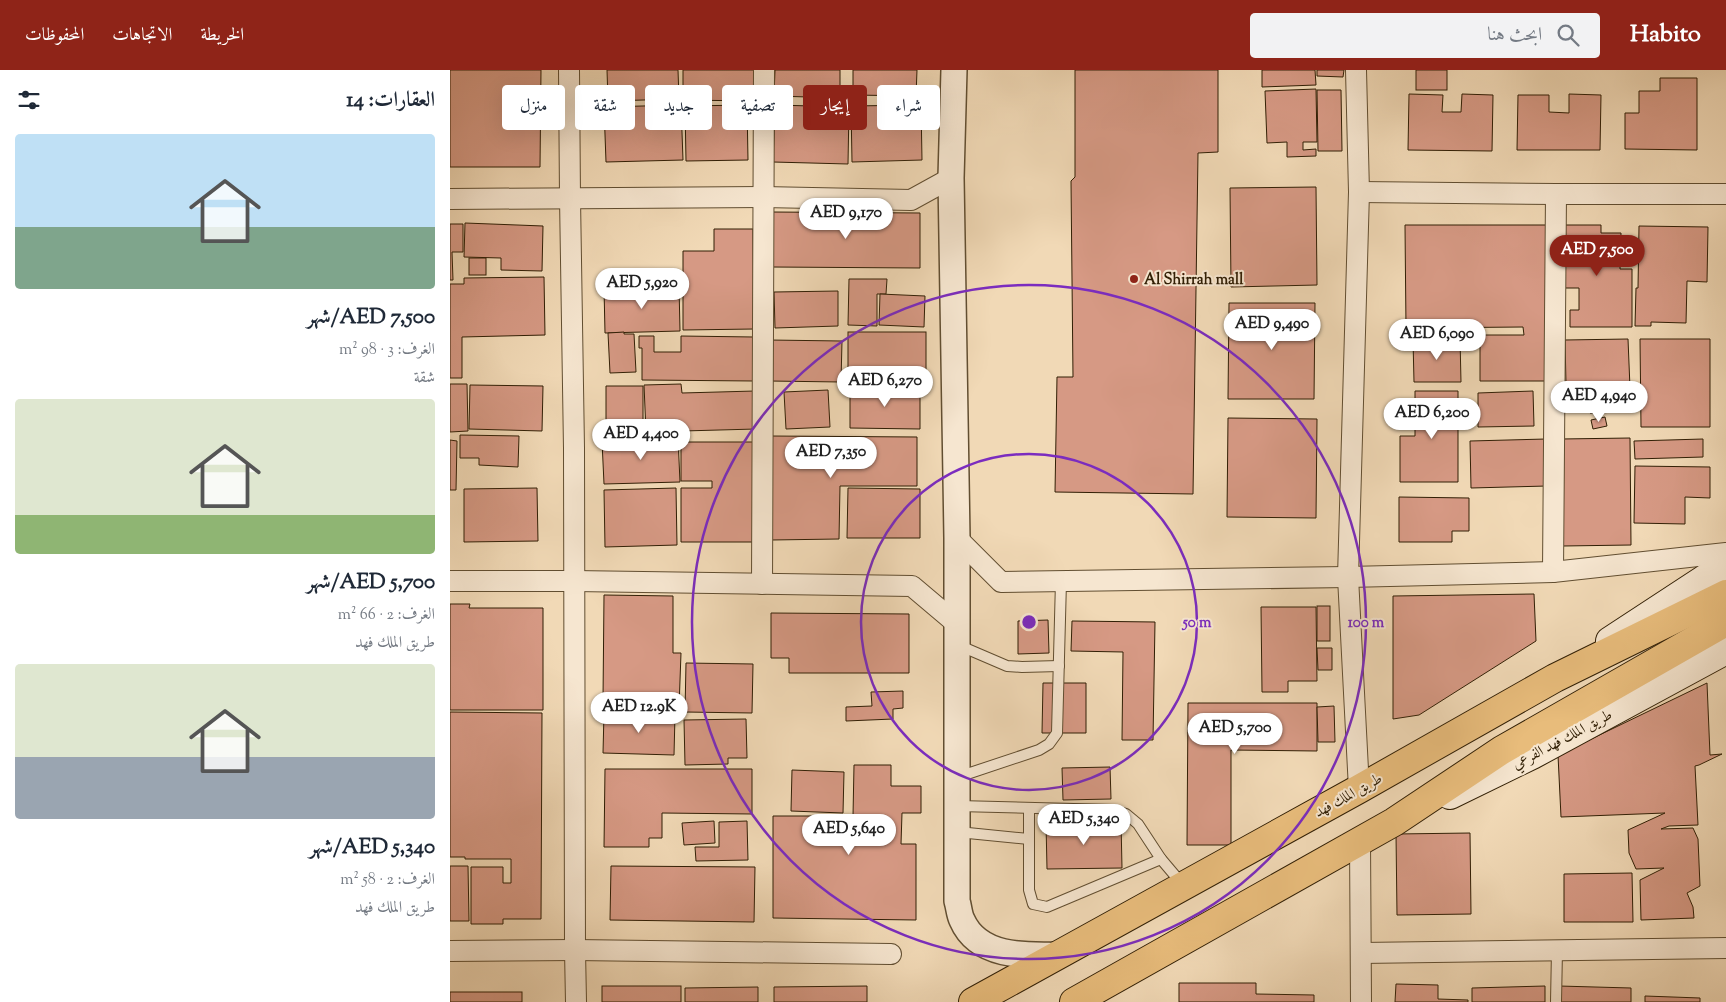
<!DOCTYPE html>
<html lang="ar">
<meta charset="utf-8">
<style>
body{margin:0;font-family:"Sorts Mill Goudy",Amiri,serif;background:#f2f2f3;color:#1f2937;direction:rtl;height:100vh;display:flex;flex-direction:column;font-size:19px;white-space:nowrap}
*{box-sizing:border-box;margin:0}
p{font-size:16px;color:#747a83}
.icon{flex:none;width:28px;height:28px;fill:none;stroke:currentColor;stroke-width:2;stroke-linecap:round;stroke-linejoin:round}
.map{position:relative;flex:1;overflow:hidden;direction:ltr}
.panel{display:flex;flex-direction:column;background:#fff;width:450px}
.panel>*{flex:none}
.guide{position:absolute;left:15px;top:15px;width:475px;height:45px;direction:rtl;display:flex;gap:10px}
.price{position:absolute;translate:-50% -42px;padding:0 11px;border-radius:18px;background:#fff;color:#222;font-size:16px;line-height:32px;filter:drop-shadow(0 1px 2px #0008)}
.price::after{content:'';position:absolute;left:50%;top:30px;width:15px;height:11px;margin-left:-8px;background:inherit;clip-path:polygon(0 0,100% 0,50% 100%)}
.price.active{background:#8f2418;color:#fff}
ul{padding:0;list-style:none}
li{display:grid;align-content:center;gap:10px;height:265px;padding:0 15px}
li span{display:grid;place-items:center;height:155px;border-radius:5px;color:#555}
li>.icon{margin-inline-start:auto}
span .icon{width:90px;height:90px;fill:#fffc;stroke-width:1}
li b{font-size:21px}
h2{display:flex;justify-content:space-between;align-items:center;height:60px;padding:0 15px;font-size:21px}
.tag{padding:0 18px;border-radius:5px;background:#fff;box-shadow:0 5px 20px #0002;font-size:18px;line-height:45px}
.tag.active{background:#8f2418;color:#fff}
header{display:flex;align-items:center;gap:30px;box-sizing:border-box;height:70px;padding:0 25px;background:#8f2418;color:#fff}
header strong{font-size:24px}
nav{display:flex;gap:28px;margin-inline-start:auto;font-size:18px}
.search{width:350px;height:45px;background:#f2f2f3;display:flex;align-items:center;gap:12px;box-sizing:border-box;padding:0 18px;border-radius:5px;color:#747a83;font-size:19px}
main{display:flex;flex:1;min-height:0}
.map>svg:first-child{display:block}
</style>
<header>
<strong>Habito</strong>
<div class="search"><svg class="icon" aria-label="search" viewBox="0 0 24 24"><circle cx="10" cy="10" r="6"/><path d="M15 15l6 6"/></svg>ابحث هنا</div>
<nav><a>الخريطة</a><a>الاتجاهات</a><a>المحفوظات</a></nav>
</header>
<main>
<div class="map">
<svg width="1276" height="932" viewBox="0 0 1276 932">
<rect width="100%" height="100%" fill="#f1d9b6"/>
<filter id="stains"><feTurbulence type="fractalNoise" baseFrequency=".004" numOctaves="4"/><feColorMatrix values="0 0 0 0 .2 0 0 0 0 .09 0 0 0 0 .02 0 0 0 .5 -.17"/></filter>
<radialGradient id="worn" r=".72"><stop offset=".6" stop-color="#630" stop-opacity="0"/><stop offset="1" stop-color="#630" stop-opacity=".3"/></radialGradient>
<g fill="#d69984" stroke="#311f05">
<path d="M0,0H91L90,97H0Z"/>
<path d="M157,0H228L229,29L158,31Z"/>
<path d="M233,0H304V31L233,30Z"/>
<path d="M325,0H390V21H360L359,27L324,26Z"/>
<path d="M403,0H467L466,26L403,25Z"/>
<path d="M625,0H768V82L748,83L743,424L605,422L607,307H623L621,111L625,107Z"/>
<path d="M812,0H865L866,15L812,17Z"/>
<path d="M867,0H894L893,7L867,6Z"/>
<rect x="966" y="0" width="31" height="20"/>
<path d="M1210,8H1247V80L1175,79V43H1189V21H1210Z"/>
<path d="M866,19L867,72H853V80L866,79V86L837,87V72L817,73L815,21Z"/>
<path d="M867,20H891L892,81H868Z"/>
<path d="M959,24L993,25L992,42H1011L1012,24L1043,25L1042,81L958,80Z"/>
<path d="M1119,24L1151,25L1150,80H1067L1068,25H1099V42L1119,43Z"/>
<path d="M231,35L233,90L156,92L154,37Z"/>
<path d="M297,35L298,90L236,91L235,36Z"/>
<path d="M325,35L399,37L398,94L323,92Z"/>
<path d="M471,35L472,90L402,92L401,36Z"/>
<path d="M866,117L867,215L781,217L780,118Z"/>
<path d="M322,142L470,143V198L322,197Z"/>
<path d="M15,153L93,156L92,201L51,200V188L14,187Z"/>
<path d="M0,154H13V182H2L3,210H0Z"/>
<path d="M955,155H1097V311H1030V265H1074L1073,257L956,258Z"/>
<path d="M1113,155H1151V163H1171L1170,199H1182V257H1120V240H1129V218H1112Z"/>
<path d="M1189,156L1258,157L1257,212L1237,211L1236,253L1201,252V256H1185L1186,218H1188Z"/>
<path d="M264,159H303L304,259L233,260V181H264Z"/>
<rect x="19" y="188" width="17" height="17"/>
<path d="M94,207L95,265L12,267V308H0V214H14V208Z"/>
<path d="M399,209H437L436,224H427V256L398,255Z"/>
<path d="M229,216L230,261L155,263L154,218Z"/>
<path d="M388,221V256L325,258L324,222Z"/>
<path d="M430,224L475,226L474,257L429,255Z"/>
<path d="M779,233H865L864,329H778Z"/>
<path d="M174,262V264H184L186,302L160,303L158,263Z"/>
<rect x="398" y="262" width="78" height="49"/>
<path d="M189,266H204V282H231V266L304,267V311L192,310V278H189Z"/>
<path d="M1010,269L1011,312H964L963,270Z"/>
<path d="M1178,269L1180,318L1148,319L1147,312L1116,314L1115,270Z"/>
<path d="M1190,269H1260V357H1191Z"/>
<path d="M319,270L392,271L391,312L319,311Z"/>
<path d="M0,314H17L18,361L0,362Z"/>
<path d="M231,314L232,323L305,321L306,359L196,362L194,315Z"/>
<path d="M20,315L93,316L92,361L19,359Z"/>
<path d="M156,316H193V360L156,359Z"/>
<path d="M400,317L470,318V359L400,358Z"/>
<path d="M1111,319H1131L1132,330H1111Z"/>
<path d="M378,320L380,357L336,359L334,322Z"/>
<path d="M1174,320L1175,342L1140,343V321Z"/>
<path d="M965,321H1008V412H950V366H965Z"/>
<path d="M1083,321L1084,356L1028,357V323Z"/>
<path d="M1155,347L1157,356L1143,359L1141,350Z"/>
<path d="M778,348L867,349L866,448L777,447Z"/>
<path d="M10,365L69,366L68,397L29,395V388H10Z"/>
<path d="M321,366L467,367V416H390L389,469L321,470Z"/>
<path d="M228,368L230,412L154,414L152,371Z"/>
<path d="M1180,368L1181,475L1113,476L1111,369Z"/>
<path d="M1096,369L1097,416L1021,418L1020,371Z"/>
<path d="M1253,369V387L1185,389L1184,371Z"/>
<path d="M0,370L7,371L6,420H0Z"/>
<path d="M231,372H306V472H231V418H262V411H231Z"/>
<path d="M1185,396L1260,397V428L1235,427V454L1184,453Z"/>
<path d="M87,418L88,471L14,472V419Z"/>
<path d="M226,418L227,475L155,477L154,420Z"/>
<path d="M398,418L470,419V468H397Z"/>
<path d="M949,427L1019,428V461H1002V472H949Z"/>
<path d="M1084,524L1086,571L969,645L943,649V526Z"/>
<path d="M154,525L223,526V583H231L229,638H181V629H153Z"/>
<path d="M0,534H20L19,538H93V640H0Z"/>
<rect x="867" y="536" width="13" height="35"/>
<path d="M811,537H866L867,611H838V622H812Z"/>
<path d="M321,543L459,544V603H339V588H321Z"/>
<path d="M598,550L599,583L568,584V551Z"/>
<path d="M622,551L705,552L703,670H672L673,582L621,581Z"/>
<path d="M867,578H882V600H868Z"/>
<path d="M236,593L303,594L302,643L235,642Z"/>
<path d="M593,613H636V663H592Z"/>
<path d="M1257,613L1260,685L1272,684L1249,695L1245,696L1248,755L1219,756L1211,759L1243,758L1248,769L1250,816L1237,823L1243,837L1244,848L1191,850L1190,810L1214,798L1186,799L1179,783L1178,760L1215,743L1111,747L1108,685Z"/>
<path d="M453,621V638L443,639V649L396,651V637L422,636L421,622Z"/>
<path d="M738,633H867V681L781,680V775H737Z"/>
<path d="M884,636L885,672H868L867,637Z"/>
<path d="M0,642L92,643L91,849H53V854H21V797H53V813H61V789H15V787H0Z"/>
<path d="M154,643L225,645L224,685L153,683Z"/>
<path d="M296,649L297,688H278V694L235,695L234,650Z"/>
<path d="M404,695H441V716H471V743H452L451,774H466V850L323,848V746H403Z"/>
<path d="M660,697L661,729L613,730L612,698Z"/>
<path d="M155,699H302V744L212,743V768H199V777H154Z"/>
<path d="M342,700L394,702L393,743L341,741Z"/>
<path d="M264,751L265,773L234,775L232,753Z"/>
<path d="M297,751L298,790L246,791L245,777H269V752Z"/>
<path d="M671,752L672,798L597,799L596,753Z"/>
<path d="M1020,763L1021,844L947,845L946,764Z"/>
<path d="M0,796H18L19,851H0Z"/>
<path d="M161,796L305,797L304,852L160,850Z"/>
<path d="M1182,803L1183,852H1114V804Z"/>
<path d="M729,913H806V924L864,925V932H729Z"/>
<path d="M946,914L988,915V929L1018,930V932H945Z"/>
<rect x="152" y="916" width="79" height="16"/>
<path d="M417,916V932H324V917Z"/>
<path d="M1095,916V932H1022V918Z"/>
<path d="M1109,916L1181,918V932H1108Z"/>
<path d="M308,917V932H235V918Z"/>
<rect x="0" y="922" width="72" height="10"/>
<path d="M1195,926L1250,928V932H1195Z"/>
</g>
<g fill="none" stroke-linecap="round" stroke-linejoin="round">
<defs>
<g id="service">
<path d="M508,575L557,596L572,597L609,596"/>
<path d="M508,707L589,680L599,674L607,663L611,511"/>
<path d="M508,736L662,740L676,744L688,754L711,789L733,815"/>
<path d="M579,738V820L583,834L597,837L711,789"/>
<path d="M508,762L579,769"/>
<path d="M1106,932L1107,880"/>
</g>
<g id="minor">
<path d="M119,0L120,128L124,378L125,880L126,932"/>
<path d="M906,0L909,122L898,507L909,719"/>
<path d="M909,122L1106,124H1276"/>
<path d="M0,129L313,127L461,130L501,108"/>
<path d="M507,468L551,512L898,507L1103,502L1276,483"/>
<path d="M1103,502L1106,124"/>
<path d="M0,511H124L462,516L507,554"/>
<path d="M312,514L314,0"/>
<path d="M910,771L911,932"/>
<path d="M0,881L125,880L441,884"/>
<path d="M911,883L1276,878"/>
</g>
<path id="tertiary" d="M504,0L501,108L507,468V831C509,837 509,844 512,850C528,887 574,886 608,885"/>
<g id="secondary">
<path d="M1160,571L1276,495"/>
<path d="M1000,725L1082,685L1276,580"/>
</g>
<g id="motorway">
<path d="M523,932L909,719L1105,608L1276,524"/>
<path d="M624,932L944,752L1052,680L1276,552"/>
</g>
</defs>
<use href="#service" stroke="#614e31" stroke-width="12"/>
<use href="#minor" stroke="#614e31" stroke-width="22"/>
<use href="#tertiary" stroke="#614e31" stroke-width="28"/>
<use href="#secondary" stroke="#311f05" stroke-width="30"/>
<use href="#motorway" stroke="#311f05" stroke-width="30"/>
<use href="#service" stroke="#f6e6d0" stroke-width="10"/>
<use href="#minor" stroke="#f6e6d0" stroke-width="20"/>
<use href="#tertiary" stroke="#f6e6d0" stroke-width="25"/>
<use href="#secondary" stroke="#f6e6d0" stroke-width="28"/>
<use href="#motorway" stroke="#e8bc7b" stroke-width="28"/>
</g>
<g fill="none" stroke="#7b2cbf" stroke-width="2.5">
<circle cx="579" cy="552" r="168"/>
<circle cx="579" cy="552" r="337"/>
</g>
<circle fill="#8f2418" stroke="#f6e6d0" stroke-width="2" cx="684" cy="209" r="5"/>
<g text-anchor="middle" stroke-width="4" stroke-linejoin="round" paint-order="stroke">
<g font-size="15" font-weight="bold" fill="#311f05" stroke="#f6e6d0" text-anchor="start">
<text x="694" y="214">Al Shirrah mall</text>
</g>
<g font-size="15" fill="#311f05" stroke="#f6e6d0">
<text transform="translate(1112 669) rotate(-28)" y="5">طريق الملك فهد الفرعي</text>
<text transform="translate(898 725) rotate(-29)" y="5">طريق الملك فهد</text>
</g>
</g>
<circle cx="579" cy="552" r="8" fill="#7b2cbf" stroke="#f6e6d0" stroke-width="2.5"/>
<g font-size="15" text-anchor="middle" font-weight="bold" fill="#7b2cbf" stroke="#f6e6d0" stroke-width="4" stroke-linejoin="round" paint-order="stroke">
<text x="747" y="557">50 m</text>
<text x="916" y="557">100 m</text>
</g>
<rect width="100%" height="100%" filter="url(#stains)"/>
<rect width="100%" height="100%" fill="url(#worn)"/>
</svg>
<b class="price" style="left:396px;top:170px">AED 9,170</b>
<b class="price active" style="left:1147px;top:207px">AED 7,500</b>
<b class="price" style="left:192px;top:240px">AED 5,920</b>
<b class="price" style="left:822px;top:281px">AED 9,490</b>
<b class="price" style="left:987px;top:291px">AED 6,090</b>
<b class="price" style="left:435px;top:338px">AED 6,270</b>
<b class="price" style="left:1149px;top:353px">AED 4,940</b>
<b class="price" style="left:982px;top:370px">AED 6,200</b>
<b class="price" style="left:191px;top:391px">AED 4,400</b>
<b class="price" style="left:381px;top:409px">AED 7,350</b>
<b class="price" style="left:189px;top:664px">AED 12.9K</b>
<b class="price" style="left:785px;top:685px">AED 5,700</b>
<b class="price" style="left:634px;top:776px">AED 5,340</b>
<b class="price" style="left:399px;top:786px">AED 5,640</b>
<div class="guide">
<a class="tag">شراء</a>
<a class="tag active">إيجار</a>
<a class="tag">تصفية</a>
<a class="tag">جديد</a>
<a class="tag">شقة</a>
<a class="tag">منزل</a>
</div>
</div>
<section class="panel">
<h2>العقارات: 14<svg class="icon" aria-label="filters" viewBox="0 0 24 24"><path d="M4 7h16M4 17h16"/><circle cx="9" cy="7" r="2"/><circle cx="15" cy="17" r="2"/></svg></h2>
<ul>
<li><span style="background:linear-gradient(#bfe0f5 60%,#7fa58c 0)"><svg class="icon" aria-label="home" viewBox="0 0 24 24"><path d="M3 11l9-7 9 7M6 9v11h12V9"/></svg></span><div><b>AED 7,500/شهر</b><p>الغرف: 3 · 98 m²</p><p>شقة</p></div></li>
<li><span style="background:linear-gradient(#dfe7d0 75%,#8fb573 0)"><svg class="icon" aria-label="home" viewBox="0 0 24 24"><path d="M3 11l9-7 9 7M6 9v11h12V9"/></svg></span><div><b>AED 5,700/شهر</b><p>الغرف: 2 · 66 m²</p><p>طريق الملك فهد</p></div></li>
<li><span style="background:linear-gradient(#dfe7d0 60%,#9aa5b1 0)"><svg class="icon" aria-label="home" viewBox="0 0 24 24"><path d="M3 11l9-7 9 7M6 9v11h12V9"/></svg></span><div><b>AED 5,340/شهر</b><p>الغرف: 2 · 58 m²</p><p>طريق الملك فهد</p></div></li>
</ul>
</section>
</main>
